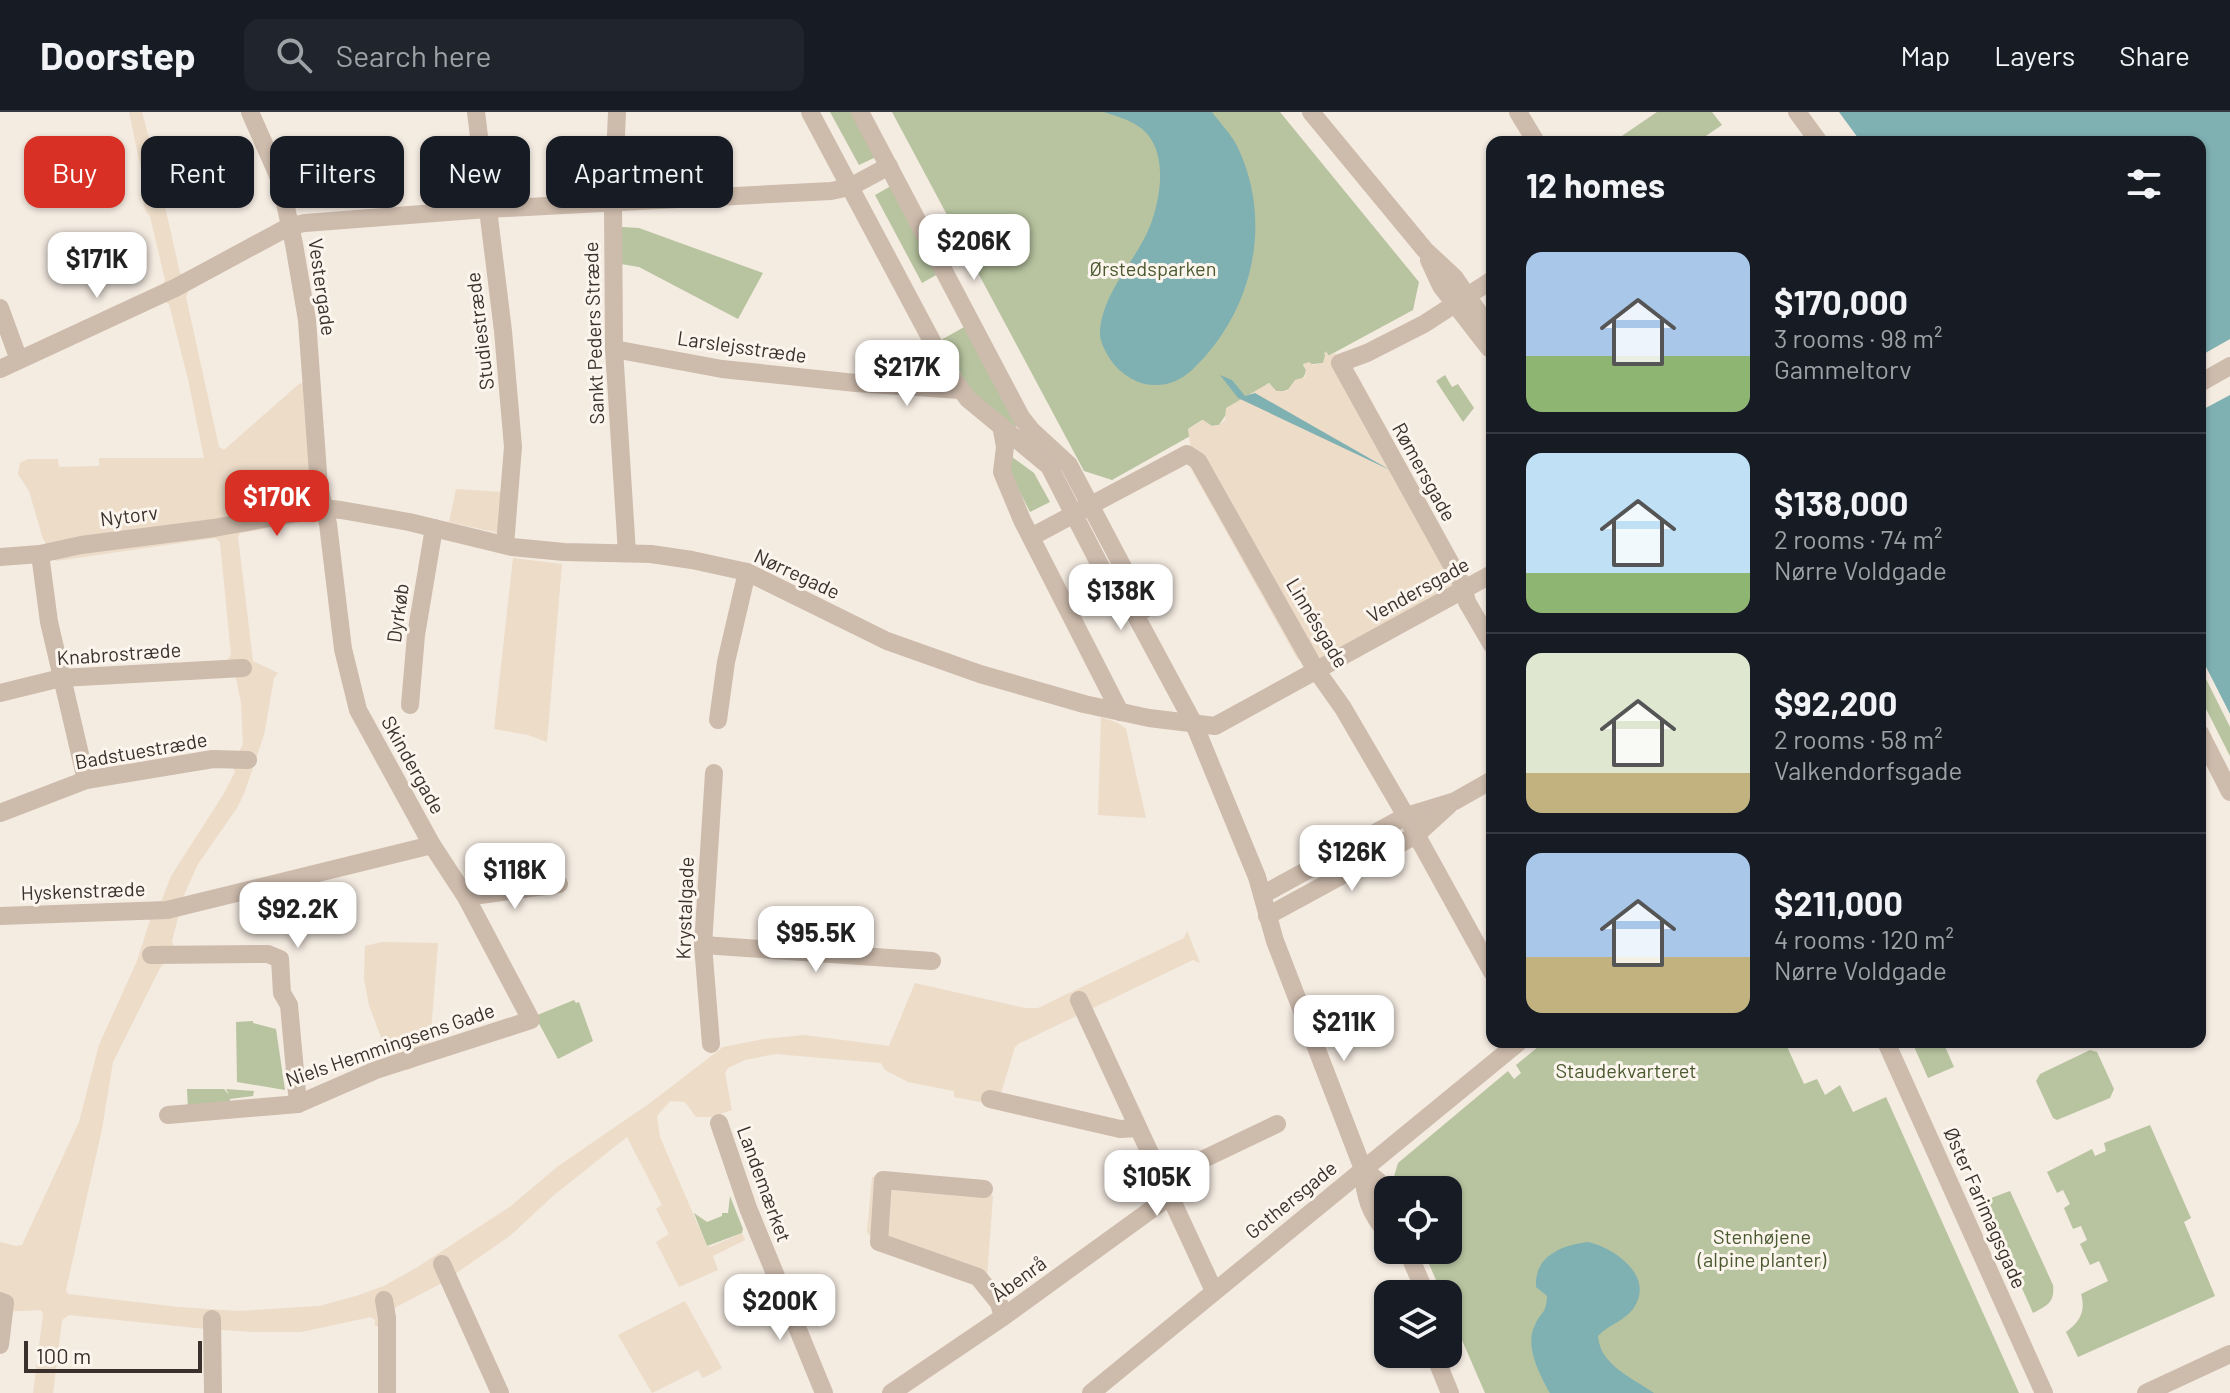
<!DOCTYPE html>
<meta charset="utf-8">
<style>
body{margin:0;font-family:Barlow,sans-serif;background:#20242c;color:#f1f3f6;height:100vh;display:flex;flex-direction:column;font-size:30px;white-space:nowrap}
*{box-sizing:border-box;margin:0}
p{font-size:26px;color:#9ea1a6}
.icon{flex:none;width:44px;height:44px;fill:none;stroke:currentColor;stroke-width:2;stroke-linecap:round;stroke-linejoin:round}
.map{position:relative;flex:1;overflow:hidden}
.panel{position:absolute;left:1486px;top:24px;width:720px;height:912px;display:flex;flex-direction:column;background:#171b24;border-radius:16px;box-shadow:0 2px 6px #0004}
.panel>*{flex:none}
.hud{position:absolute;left:24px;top:24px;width:760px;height:72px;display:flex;gap:16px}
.buttons{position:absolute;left:1374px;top:1064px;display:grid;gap:16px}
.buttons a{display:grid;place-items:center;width:88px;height:88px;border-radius:16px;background:#171b24;box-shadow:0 2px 6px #0004;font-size:40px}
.scale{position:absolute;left:24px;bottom:20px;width:178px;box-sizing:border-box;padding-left:8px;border:4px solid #3b302b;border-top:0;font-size:22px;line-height:28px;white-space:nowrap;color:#3b302b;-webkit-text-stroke:6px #fbf5ee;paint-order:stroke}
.price{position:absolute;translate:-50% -68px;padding:0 18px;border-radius:16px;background:#fff;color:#222;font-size:26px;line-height:52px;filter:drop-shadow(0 2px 4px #0008)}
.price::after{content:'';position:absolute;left:50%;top:48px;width:24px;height:18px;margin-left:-12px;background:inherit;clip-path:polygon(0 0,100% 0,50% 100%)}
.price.current{background:#d93025;color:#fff}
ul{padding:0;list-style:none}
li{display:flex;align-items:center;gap:24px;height:200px;padding:0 40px}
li+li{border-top:2px solid #363941}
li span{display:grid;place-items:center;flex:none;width:224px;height:160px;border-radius:16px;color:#555}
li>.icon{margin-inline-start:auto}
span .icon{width:96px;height:96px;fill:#fffc;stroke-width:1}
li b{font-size:34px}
h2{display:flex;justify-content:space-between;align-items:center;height:96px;padding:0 40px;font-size:34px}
.tag{padding:0 28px;border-radius:16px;background:#171b24;box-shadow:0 2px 6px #0004;font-size:28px;line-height:72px}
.tag.current{background:#d93025;color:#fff}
header{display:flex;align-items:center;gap:48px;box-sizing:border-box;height:112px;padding:0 40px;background:#171b24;border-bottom:2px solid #363941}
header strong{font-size:38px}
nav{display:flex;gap:44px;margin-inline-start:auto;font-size:28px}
.search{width:560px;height:72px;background:#20242c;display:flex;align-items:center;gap:20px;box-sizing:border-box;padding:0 28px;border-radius:16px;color:#9ea1a6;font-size:30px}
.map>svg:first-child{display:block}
</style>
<header>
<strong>Doorstep</strong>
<div class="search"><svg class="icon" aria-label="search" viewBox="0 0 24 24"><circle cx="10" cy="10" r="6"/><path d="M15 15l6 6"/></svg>Search here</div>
<nav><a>Map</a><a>Layers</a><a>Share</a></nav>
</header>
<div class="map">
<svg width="2230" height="1281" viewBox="0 0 2230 1281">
<rect width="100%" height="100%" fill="#f4ebe1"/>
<g fill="#b8c4a0">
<path d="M830,0H853L876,45L859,53Z"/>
<path d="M892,0H1280L1419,170L1413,198L1328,244L1324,240L1326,247L1323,251L1303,253L1306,258C1305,269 1287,282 1276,279L1269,271L1227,301L1219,313L1212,314L1202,308L1188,317L1192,323L1112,368L1084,359Z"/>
<path d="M1657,0H1712L1722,13L1697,30H1613Z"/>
<path d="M891,74L938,162L922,171L875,83Z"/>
<path d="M622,115L639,116L763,161L738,207L639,155L621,152Z"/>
<path d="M966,214L1020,312L1016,315L972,281L941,228Z"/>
<path d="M1445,263L1452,275L1458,272L1474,296L1463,310L1436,269Z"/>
<path d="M1008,342L1034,361L1050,390L1030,400L1008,357Z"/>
<path d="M2200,555L2230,615V644L2200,585Z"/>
<path d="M574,888L576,891L579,890L593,929L558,947L535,904Z"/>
<path d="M253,909V911L276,917L285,978L237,970L236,910Z"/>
<path d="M1544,930H1785L1804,972L1817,967L1825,983L1840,973L1853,1000L1886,985L2019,1281H1485L1448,1196V1182H1442L1423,1138H1448V1078H1397L1393,1068L1398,1051L1508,959L1514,967L1521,961L1516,953Z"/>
<path d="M1912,930H1943L1954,955L1928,966Z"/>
<path d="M2090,938L2097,940L2114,977L2110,986L2057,1008L2053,1006L2036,969L2040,962Z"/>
<path d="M187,977H224L229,983L226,977L254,979L253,984L230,987V993L188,997Z"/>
<path d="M2150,1013L2191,1106L2184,1110L2215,1184L2078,1245L2066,1220C2080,1210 2086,1199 2081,1182L2108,1169L2099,1149L2090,1153L2080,1132L2087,1128L2081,1114L2073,1117L2064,1096L2070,1092L2063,1078L2057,1081L2047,1060L2092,1037L2095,1044L2106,1039L2104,1031Z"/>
<path d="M2010,1079L2053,1173C2055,1190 2048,1193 2033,1201L1983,1089Z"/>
<path d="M730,1084L743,1117L742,1121L707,1134L694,1101L707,1110L722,1104V1101H728Z"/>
</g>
<g fill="#ecdcc8">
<path d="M129,0H142L152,37L180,161L185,164L189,177L186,185L219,335L224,338L299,272L310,268L329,381L314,408L240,421L238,425L253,549L278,561L274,566L264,623L244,682L237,696L198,752L184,783L172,829L174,836L178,837L160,856L113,950L102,1017L66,1178L68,1182L178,1195L239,1199L319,1194L356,1184L384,1174L416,1156L511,1094L557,1055L650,991L723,935L764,927L804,923L889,934L915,871L1025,896H1038L1184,826L1187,819L1200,851L1193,848L1018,932L1015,935L1000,984L980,990L954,985V979L908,970L885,958L881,951L775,942L745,948L728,956L725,961L732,998L711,1005H696L685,990L670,989L657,1004L660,1025L707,1134L710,1135L742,1121L745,1128L713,1144L718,1158L679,1175L656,1130L669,1122L656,1097L662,1093L627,1025L554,1083L511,1123L442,1171L396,1195L393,1200V1213L375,1214V1208L371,1205L301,1220H255L206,1217L69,1203L62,1208L53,1281H33L43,1202L41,1198L0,1200V1130L16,1134L22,1133L79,1010L99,933L137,849L150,808L147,803L162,788L171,764L223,683L235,660L232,654L243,632L241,591L236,566L231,563L227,549L231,543L220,430L215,426L56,449L43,427L29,379L18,362L20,351L28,347H58L59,355L99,354V346H204L188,267L169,192L164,189L161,176L165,168L150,104L146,100L141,84L145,76Z"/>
<path d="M1326,239L1329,244L1335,241L1358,264L1464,458L1458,475L1318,553L1311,541L1298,548L1190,355L1192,344L1188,317L1203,308L1212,314L1219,313L1225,308L1226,296L1269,271L1276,279H1287L1295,268L1305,265L1306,258L1303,252L1309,250L1313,253L1323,251Z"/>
<path d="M456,377L503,380L498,421L449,410Z"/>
<path d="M513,446L562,452L547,630L528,623L494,617Z"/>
<path d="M1101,605L1118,611L1126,617L1146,706L1098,703Z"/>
<path d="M382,830L438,831L430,932L431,948L408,958L389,947L369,893L364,867L365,834Z"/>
<path d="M896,1064L970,1071L993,1084L987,1165L887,1141L867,1120L872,1065Z"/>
<path d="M685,1189L722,1256L703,1266L698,1258L652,1281L618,1223Z"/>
</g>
<g fill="#7fb0b2">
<path d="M1104,0H1212C1220,11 1231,22 1237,34C1274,109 1253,200 1193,257C1166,283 1130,276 1110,247C1105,239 1099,228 1100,219C1103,181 1132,153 1147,121C1161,91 1171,35 1138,14C1128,7 1115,4 1104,0Z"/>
<path d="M1839,0H2230V227L2200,244V30H1861Z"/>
<path d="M1220,263L1232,268L1245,284L1255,281L1390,358L1238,286Z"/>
<path d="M2230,283V602L2200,543V299Z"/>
<path d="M1588,1130C1615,1136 1656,1165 1633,1197C1624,1209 1608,1213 1598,1224C1600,1253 1631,1265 1654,1281H1550C1540,1263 1524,1234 1535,1213C1541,1199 1546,1203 1547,1184L1536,1175C1534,1144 1562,1133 1588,1130Z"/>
</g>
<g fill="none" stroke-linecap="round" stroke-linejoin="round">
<g stroke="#cdbbac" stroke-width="18">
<path d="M476,0L503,219L513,335L505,433"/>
<path d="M617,0L613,92L614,237L627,441"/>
<path d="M810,0L950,263L968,287L1049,354L1102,457L1130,493L1194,612L1257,765L1275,829L1363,1057C1364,1084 1370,1102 1388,1122"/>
<path d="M860,0L1021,305L1032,319L1069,353L1145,497"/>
<path d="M1311,0L1425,138L1454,165L1479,201L1492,227"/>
<path d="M1518,0L1536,30"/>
<path d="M1797,0L1819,30"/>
<path d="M1429,148L1441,174L1489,236"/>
<path d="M1492,168L1424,212L1367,241L1340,251L1462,472L1467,490L1492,533"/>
<path d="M0,196L19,248"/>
<path d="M614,237L722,257L856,271L960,278"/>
<path d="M0,257L175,176L290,114L305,111L487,97L831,79L850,75L889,54"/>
<path d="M2200,271L2230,254"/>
<path d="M1001,313L1005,335L1002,360L1022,408L1120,600"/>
<path d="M1031,425L1187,342L1198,349L1314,555L1343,596L1406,704L1492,860"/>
<path d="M40,442L49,510L86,668"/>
<path d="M0,445L40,442L81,433L214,416L322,396L341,398L409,410L512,435L564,440L651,442L692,448L747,460L887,529L980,562L1084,592L1149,606L1215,614L1492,462"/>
<path d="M0,581L61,566L243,556"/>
<path d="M410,593L416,523L434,416"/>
<path d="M718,608L726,550L747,460"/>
<path d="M2200,621L2230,680"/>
<path d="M0,701L86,668L213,647L248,648"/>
<path d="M1262,783L1406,704L1455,689L1492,668"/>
<path d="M466,785L559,772"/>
<path d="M0,804L167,798L432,733"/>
<path d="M1267,804L1416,723L1449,693"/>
<path d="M703,833L932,849"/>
<path d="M151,843L268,842L280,847L282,881L289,893L298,992"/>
<path d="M1079,888L1214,1179"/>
<path d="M1886,930L2044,1281"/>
<path d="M711,932L703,833L714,661"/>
<path d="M990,987L1120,1017L1138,1016"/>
<path d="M168,1003L298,992L376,958L531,908L466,785L432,733L358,598L343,537L328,412L319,375L307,208L294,132L280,68L250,0"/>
<path d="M719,1011L748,1096L824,1281"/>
<path d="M1363,1057L1378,1069L1388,1092"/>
<path d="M1162,1067L1277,1012"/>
<path d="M984,1077L883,1068L879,1130L978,1165L999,1191L1003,1205"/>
<path d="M1407,1138L1426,1182"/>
<path d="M442,1152L500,1281"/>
<path d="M384,1188L387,1206V1281"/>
<path d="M0,1189L5,1191L0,1233"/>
<path d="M212,1207L213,1281"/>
<path d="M1434,1242L1450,1281"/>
<path d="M891,1281L1003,1205L1170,1084"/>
<path d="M1091,1281L1519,930"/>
<path d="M2146,1281L2230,1242"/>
</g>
</g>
<g text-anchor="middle" stroke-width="6" stroke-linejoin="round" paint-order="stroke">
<g font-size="20" fill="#4a5a2e" stroke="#fbf5ee">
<text x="1153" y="164">Ørstedsparken</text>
<text x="1626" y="966">Staudekvarteret</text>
<text x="1762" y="1132">Stenhøjene<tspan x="1762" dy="23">(alpine planter)</tspan></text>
</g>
<g font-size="20" fill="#3b302b" stroke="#fbf5ee">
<text transform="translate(322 175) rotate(82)" y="7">Vestergade</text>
<text transform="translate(480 219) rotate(-97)" y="7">Studiestræde</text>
<text transform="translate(594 221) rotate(-92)" y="7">Sankt Peders Stræde</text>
<text transform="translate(742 235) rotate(8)" y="7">Larslejsstræde</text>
<text transform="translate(1424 360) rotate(61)" y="7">Rømersgade</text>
<text transform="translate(129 404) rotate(-7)" y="7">Nytorv</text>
<text transform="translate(797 462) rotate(25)" y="7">Nørregade</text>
<text transform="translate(1418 478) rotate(-29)" y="7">Vendersgade</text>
<text transform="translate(398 501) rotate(-82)" y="7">Dyrkøb</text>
<text transform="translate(1317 511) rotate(59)" y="7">Linnésgade</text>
<text transform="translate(119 542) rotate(-4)" y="7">Knabrostræde</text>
<text transform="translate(141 639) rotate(-10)" y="7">Badstuestræde</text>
<text transform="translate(413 653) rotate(61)" y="7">Skindergade</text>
<text transform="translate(83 779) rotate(-2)" y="7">Hyskenstræde</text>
<text transform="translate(685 796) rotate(-88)" y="7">Krystalgade</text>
<text transform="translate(390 933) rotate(-19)" y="7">Niels Hemmingsens Gade</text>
<text transform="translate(764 1072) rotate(70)" y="7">Landemærket</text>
<text transform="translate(1291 1088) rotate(-39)" y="7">Gothersgade</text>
<text transform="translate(1985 1096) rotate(66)" y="7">Øster Farimagsgade</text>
<text transform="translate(1019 1167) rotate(-36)" y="7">Åbenrå</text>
</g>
</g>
</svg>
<div class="buttons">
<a><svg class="icon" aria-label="locate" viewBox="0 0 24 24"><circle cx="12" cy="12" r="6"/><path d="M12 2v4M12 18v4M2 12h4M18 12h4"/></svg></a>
<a><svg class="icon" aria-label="layers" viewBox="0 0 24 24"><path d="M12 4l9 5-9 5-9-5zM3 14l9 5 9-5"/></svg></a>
</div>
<div class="scale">100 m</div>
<b class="price" style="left:974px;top:170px">$206K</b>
<b class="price" style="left:97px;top:188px">$171K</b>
<b class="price" style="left:907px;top:296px">$217K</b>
<b class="price current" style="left:277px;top:426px">$170K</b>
<b class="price" style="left:1121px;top:520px">$138K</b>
<b class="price" style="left:1352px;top:781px">$126K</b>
<b class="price" style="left:515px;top:799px">$118K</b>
<b class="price" style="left:298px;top:838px">$92.2K</b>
<b class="price" style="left:816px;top:862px">$95.5K</b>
<b class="price" style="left:1344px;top:951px">$211K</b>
<b class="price" style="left:1157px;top:1106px">$105K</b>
<b class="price" style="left:780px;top:1230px">$200K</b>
<div class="hud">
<a class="tag current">Buy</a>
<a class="tag">Rent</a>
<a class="tag">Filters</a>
<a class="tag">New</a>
<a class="tag">Apartment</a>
</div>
<section class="panel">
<h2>12 homes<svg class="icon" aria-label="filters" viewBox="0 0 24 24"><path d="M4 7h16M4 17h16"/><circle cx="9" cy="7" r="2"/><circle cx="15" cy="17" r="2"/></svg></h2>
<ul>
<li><span style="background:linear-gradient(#a9c7e8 65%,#8fb573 0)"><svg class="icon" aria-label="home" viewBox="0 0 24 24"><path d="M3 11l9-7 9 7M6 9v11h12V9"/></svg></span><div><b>$170,000</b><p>3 rooms · 98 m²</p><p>Gammeltorv</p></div></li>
<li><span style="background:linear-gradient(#bfe0f5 75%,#8fb573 0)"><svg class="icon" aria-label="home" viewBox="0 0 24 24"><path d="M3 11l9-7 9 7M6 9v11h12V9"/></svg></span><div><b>$138,000</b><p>2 rooms · 74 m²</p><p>Nørre Voldgade</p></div></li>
<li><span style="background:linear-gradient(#dfe7d0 75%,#c2b280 0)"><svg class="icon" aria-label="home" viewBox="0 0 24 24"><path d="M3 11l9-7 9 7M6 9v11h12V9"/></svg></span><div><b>$92,200</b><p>2 rooms · 58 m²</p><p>Valkendorfsgade</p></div></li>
<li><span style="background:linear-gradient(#a9c7e8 65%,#c2b280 0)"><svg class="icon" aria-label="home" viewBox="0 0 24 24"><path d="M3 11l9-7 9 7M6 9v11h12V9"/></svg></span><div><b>$211,000</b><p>4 rooms · 120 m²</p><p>Nørre Voldgade</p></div></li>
</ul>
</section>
</div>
